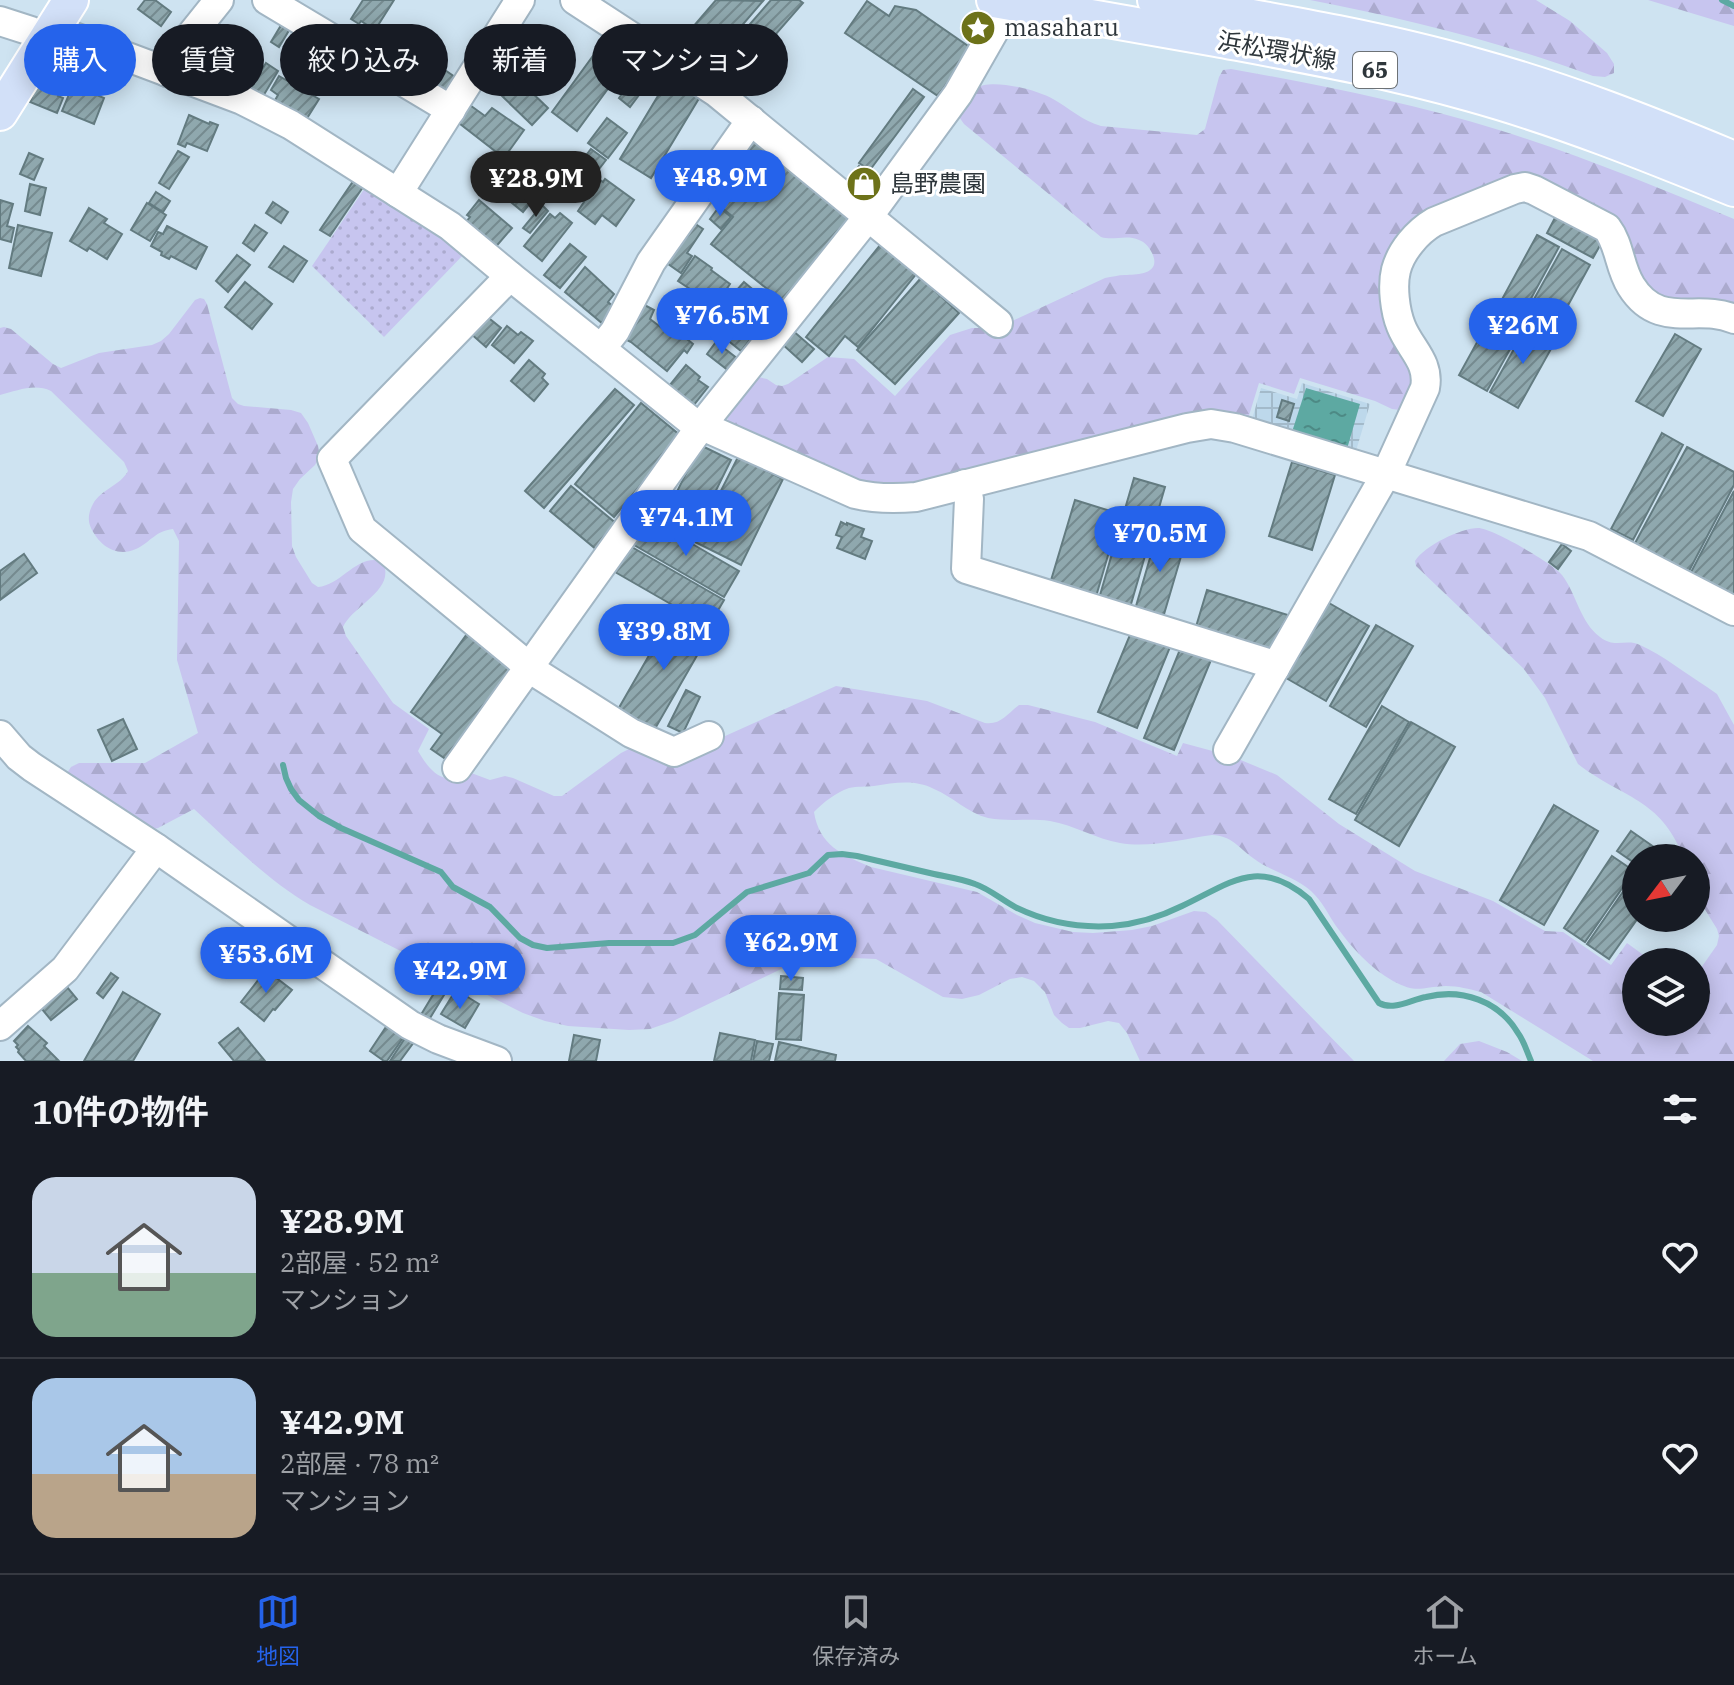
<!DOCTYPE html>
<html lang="ja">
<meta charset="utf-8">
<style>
body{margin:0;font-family:"IBM Plex Serif","Noto Sans JP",serif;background:#20242c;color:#f1f3f6;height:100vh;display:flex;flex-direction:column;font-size:30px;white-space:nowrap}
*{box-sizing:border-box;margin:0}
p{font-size:26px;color:#9ea1a6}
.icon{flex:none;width:44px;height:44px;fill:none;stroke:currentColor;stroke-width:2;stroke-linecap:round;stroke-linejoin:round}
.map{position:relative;height:1061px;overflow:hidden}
.side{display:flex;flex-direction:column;background:#171b24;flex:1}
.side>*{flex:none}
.hud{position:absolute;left:24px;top:24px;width:800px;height:72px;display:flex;gap:16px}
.needle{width:52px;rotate:238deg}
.fabs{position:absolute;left:1622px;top:844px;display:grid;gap:16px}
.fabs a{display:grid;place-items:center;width:88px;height:88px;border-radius:50%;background:#171b24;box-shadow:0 4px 20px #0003;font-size:40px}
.price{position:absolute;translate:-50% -68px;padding:0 18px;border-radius:28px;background:#2563eb;color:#fff;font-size:26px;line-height:52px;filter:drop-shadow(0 2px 4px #0008)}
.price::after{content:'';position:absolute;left:50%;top:48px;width:24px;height:18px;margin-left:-12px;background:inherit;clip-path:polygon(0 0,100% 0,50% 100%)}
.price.active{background:#222;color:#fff}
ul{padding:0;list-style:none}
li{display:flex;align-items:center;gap:24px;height:200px;padding:0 32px}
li+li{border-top:2px solid #363941}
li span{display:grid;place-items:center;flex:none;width:224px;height:160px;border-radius:24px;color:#555}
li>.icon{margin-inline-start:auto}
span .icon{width:96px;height:96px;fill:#fffc;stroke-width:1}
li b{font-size:34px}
h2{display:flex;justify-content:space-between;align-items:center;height:96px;padding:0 32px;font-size:34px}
.chip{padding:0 28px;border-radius:36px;background:#171b24;box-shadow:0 4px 20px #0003;font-size:28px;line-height:72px}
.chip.active{background:#2563eb;color:#fff}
.tab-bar{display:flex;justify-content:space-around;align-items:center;height:112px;border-top:2px solid #363941;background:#171b24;font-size:22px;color:#9ea1a6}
.tab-bar a{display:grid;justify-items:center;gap:4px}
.tab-bar .active{color:#2563eb}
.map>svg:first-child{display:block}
</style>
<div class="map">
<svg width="1734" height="1061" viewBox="0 0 1734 1061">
<defs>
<pattern id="industrial-grid" width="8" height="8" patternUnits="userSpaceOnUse" patternTransform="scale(2)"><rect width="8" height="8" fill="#bdd8eb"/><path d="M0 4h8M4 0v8" fill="none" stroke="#a3baca"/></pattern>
<pattern id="forest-firs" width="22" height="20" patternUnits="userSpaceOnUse" patternTransform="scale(2)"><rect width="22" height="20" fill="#c7c5ef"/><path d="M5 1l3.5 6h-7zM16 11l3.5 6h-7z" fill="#abaace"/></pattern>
<pattern id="park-dots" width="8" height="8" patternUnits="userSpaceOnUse" patternTransform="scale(2)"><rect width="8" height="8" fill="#c7c5ef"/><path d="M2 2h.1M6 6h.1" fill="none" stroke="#abaace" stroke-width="1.8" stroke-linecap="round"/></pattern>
<pattern id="water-ripples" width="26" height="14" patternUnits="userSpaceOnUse" patternTransform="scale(2)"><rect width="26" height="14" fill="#5da9a2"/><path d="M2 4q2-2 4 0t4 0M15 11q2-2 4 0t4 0" fill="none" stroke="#4d8a85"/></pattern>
<pattern id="building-hatch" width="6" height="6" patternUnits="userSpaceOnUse" patternTransform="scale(2)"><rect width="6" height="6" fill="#8fa8ae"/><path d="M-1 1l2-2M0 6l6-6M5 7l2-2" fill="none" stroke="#758a8f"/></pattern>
</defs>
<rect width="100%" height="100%" fill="#cee3f1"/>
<path fill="url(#industrial-grid)" d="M1302,383L1370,404L1355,454L1251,423L1261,388L1297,399Z"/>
<g fill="url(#forest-firs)">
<path d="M1310,0H1536L1570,21L1607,53L1614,64V73L1605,77L1593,76C1501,42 1407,19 1310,0Z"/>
<path d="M1648,0H1734V26Z"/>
<path d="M1231,69C1321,85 1411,103 1499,130C1579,155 1657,187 1734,219V313L1657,303L1627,262L1537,185L1396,256L1420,371L1400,410L1392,409L1375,401L1300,378L1294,394L1259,383L1247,422L914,487L876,489L729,424L726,413L758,377L767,379L776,385L782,386L788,384L828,357L854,359L895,396L950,335L972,328H991L1008,323L1105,278C1112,277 1118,275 1125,275C1138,275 1162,274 1152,253C1149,247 1145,242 1139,240C1126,234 1114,241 1101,237L964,124L957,114C963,107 968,94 975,89C990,77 1037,90 1053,99C1069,108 1083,121 1101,126L1197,135L1205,129L1219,77L1223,70Z"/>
<path d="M200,298L204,299L207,304L232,398L238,404L244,406L291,410L301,413L308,423L318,446L320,456L315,465L300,479L293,489L291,502L292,546L296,557L312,583L318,587C342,585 356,554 382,561C398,589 353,605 343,627L346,636L393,703L429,729L418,751C424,761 434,777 447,778C453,779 461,773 466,771L490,780L505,776L513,778L554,796H562L621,753L635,746L683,755L836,686L927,701L985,723C1001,725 1007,714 1019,705H1028L1095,722L1177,756L1183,743L1231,756L1277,775L1339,824L1415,871L1493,901L1545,931L1563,932L1611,965L1627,943L1653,962H1636V1022H1696V975L1717,945L1719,936L1717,929L1696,895V858H1684C1660,797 1623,799 1578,764L1545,698L1523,668L1416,566L1415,561C1424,546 1461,528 1478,528C1492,528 1554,564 1562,575C1577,595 1580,622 1600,637C1615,649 1626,638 1640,645C1663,655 1686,674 1707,687L1717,694L1734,725V1061H1593L1481,992C1469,989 1458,986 1446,986C1421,987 1417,994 1393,981C1370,968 1351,947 1336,926C1328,914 1322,901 1311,891C1294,876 1271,872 1253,858C1238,847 1232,836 1212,835C1183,839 1150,848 1120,843C1096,839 1074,825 1050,821C1029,818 1009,822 988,818C968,813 953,797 934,789C914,779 895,783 874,786C866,787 857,786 849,788C835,793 824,802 814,812C819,845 842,855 871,867L977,892L1017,915L1035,923L1073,932L1093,933L1132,930L1152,926L1194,911L1206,912L1217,920L1354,1061H1140L1127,1033L1119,1023L1108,1021L1080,1028H1069L1062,1023L1054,1015L1045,992L1034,981L1022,977L1010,979L979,995L962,999L943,997L876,959L808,956L673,1021L650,1029L629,1030L568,1026L545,1021L523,1013L310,905C266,879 231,843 194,809L158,828L149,830L69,779L67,773L71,767L79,763H145L198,733L177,660L179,541L173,529C155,531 151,542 136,549C116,558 99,545 91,528C87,520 89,511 93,504C101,489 120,486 128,471L124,462L51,391C34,383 17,391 0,395V328L4,327L11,329L53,364L61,368L99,353L152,345L161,341L169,334L195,300Z"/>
<path d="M1479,1041L1507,1052L1522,1061H1444L1460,1044Z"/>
</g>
<path fill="url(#park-dots)" d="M367,185L466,252L384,337L312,266Z"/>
<path fill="url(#water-ripples)" d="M1306,388L1360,404L1347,449L1292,432Z"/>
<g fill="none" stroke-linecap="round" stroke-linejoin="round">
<g stroke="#5da9a2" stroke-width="6">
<path d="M1722,0L1734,6"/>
<path d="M283,765L286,778L291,789L299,800L319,816L341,828L441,872L453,887L490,907L520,938L533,945L547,948L609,943H673L695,935L747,892L809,873L828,855L842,854L857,856C883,862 908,868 934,874C948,877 962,879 975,884C990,889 1003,901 1017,908C1046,922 1080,928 1112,926C1136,924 1160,917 1182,906C1231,883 1258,856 1309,899L1379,1003C1394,1011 1410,1000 1426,997C1462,988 1499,1001 1518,1033C1524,1041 1527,1052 1531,1061"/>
</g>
</g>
<g fill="url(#building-hatch)" stroke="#637b80" stroke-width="2">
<path d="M145,0H155L171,12L161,26L138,9Z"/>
<path d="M363,0H394L375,30L361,21L359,24L351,19Z"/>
<path d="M716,0L763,1L702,72L675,48Z"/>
<path d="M771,0H799L803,3L729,88L709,71Z"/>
<path d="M867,1L889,16L895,6L916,10L971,48L938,96L845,33Z"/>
<path d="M283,22L291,27L279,47L271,42Z"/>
<path d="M518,24L532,34L528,41L542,50L523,77L497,59Z"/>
<path d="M609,34L634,53L577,131L552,112Z"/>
<path d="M217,40L226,46L228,43L236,48L235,50L249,59L244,69L255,75L245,92L214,74L213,76L200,68Z"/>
<path d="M318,40L332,49L323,63L309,55Z"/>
<path d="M423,48L446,62L442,68L455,77L444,95L409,70Z"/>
<path d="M47,57L61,64L59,69L68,74L58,96L63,98L57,113L30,102Z"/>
<path d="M645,62L657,71L630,107L619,98Z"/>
<path d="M266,63L278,71L262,98L249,91Z"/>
<path d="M279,76L319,99L304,123L274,102L278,95L271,90Z"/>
<path d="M670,76L701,95L651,178L620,159Z"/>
<path d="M514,83L522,91L526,87L548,108L532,125L502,96Z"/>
<path d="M73,85L104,98L94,124L62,111Z"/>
<path d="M913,89L924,97L870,170L859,163Z"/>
<path d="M467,103L485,116L492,108L524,130L504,158L455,120Z"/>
<path d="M189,115L209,124L210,122L218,125L207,151L187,143L185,147L178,144Z"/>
<path d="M607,118L627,133L608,158L588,143Z"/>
<path d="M750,135L854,219L786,304L711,244L733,217L704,193Z"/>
<path d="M591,149L606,160L579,195L564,184Z"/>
<path d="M178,151L189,157L169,189L159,183Z"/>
<path d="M29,153L43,159L34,180L20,174Z"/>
<path d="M859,166L875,177L877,175L884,181L863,201L844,187Z"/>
<path d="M511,167L540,191L523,212L494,188Z"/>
<path d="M596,177L603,182L605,179L634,200L616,226L602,215L595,224L578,211L584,202L580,199Z"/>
<path d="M354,180L363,187L330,236L320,230Z"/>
<path d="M30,184L46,188L40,215L25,211Z"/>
<path d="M156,192L170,201L163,212L149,203Z"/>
<path d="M0,200L13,204L7,226L14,228L11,242L0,239Z"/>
<path d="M479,200L512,228L493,250L466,222L470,217L467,215Z"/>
<path d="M273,202L288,212L281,223L266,213Z"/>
<path d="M147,203L166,215L150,241L131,230Z"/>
<path d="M542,205L548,211L530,233L523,228Z"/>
<path d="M719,207L731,217L721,229L710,219Z"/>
<path d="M89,208L107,219L104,223L122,234L107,259L89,248L87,251L70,241Z"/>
<path d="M560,213L572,223L542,261L524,246L550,214L555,218Z"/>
<path d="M1557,214L1603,240L1593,258L1547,233Z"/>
<path d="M688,219L703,229L687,253L692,256L681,273L661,259Z"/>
<path d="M18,225L52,233L41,276L9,268Z"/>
<path d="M255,225L267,233L254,251L243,243Z"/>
<path d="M167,226L207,247L196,269L171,256L169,259L161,255L162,252L151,246L158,232L163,234Z"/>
<path d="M1537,235L1559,247L1522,315L1500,303Z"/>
<path d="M570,244L586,257L560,288L544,275Z"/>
<path d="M881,244L917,273L858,347L845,336L829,356L806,337Z"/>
<path d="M284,246L307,261L293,282L269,267Z"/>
<path d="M1562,249L1590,265L1553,333L1524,317Z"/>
<path d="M237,255L250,265L228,292L216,281Z"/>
<path d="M695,256L712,268L711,270L730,284L712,310L699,301L702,297L678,281Z"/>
<path d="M585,267L614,294L608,302L616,309L603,324L565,292Z"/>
<path d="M921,278L959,313L895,384L857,350Z"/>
<path d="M245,282L272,304L252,329L225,307Z"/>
<path d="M744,282L763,298L766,294L782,308L764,329L729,299Z"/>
<path d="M635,300L654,310L650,319L667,332L671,326L693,344L687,353L684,350L667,371L631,342L617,335Z"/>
<path d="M729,302L740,311L723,331L712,323Z"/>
<path d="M1497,306L1525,322L1487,391L1459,375Z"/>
<path d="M485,315L501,328L486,347L470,333Z"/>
<path d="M740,319L756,332L741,351L725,338Z"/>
<path d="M1528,324L1556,340L1518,408L1490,392Z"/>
<path d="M507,326L518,335L521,332L533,341L514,363L492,345Z"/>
<path d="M792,330L814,349L802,362L781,343Z"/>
<path d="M1675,334L1701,349L1663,416L1636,401Z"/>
<path d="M716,342L738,359L729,371L707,354Z"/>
<path d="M529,360L545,374L542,378L548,384L534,401L511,381Z"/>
<path d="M686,365L700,377L698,380L708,387L693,406L669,386Z"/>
<path d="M615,389L634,405L544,508L525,491Z"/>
<path d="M1282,400L1294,404L1289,421L1277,417Z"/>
<path d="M641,403L681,436L614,517L575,484Z"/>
<path d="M1662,433L1683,445L1633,540L1611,529Z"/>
<path d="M700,445L731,460L693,537L662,522Z"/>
<path d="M1687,447L1734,472V485L1688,573L1634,545Z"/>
<path d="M738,457L783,479L741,565L695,542Z"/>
<path d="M1292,462L1335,475L1312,550L1269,536Z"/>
<path d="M1134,478L1165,487L1129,611L1098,602Z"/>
<path d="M571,486L618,525L597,550L550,511Z"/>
<path d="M1734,491V597L1690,574Z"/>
<path d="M1075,500L1120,514L1095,600L1049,587Z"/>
<path d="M649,519L739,571L724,597L634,545Z"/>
<path d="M841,522L847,525V523L864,529L861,537L872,541L865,559L837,548L842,537L836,535Z"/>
<path d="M1159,527L1187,536L1162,621L1134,613Z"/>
<path d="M1562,544L1571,551L1558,569L1549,562Z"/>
<path d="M630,546L724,600L709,626L615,572Z"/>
<path d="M24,554L37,573L0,600V571Z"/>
<path d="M1207,590L1288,615L1267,653L1195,630Z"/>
<path d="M1329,603L1369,626L1326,701L1286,678Z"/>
<path d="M675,610L711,631L652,734L616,713Z"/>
<path d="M1376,625L1413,646L1366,727L1330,706Z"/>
<path d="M1132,630L1170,647L1137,728L1098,712Z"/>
<path d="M467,634L516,669L450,762L431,749L442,734L411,712Z"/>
<path d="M1181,647L1211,660L1174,750L1144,738Z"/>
<path d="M686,690L700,697L683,733L668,726Z"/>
<path d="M1382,706L1409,722L1356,814L1329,799Z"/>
<path d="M123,719L137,749L112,761L98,730Z"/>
<path d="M1411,722L1455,747L1399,846L1355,820Z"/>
<path d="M1554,805L1598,831L1544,925L1500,900Z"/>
<path d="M1631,831L1664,854L1662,858H1636V864L1617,851Z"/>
<path d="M1612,856L1634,871L1585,942L1564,928Z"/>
<path d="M1636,873V918H1638L1609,959L1587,944Z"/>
<path d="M282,950L294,960L285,971L273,961Z"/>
<path d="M266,970L292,990L275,1010L273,1009L264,1021L241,1002Z"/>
<path d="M111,973L118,978L103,998L97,993Z"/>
<path d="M781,976L803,978L802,990L780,989Z"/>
<path d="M62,981L77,999L51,1020L37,1003Z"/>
<path d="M436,990L444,995L427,1023L419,1018Z"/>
<path d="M123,992L160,1014L133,1061H84Z"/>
<path d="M779,993L804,995L801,1040L776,1039Z"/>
<path d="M452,996L462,1002L466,996L479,1004L465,1028L441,1014Z"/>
<path d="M390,1021L407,1032L387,1061H384L370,1051Z"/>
<path d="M28,1026L47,1043L44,1046L59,1061H26L18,1052L19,1050L16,1047L18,1045L14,1041Z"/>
<path d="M238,1028L265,1061H234L219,1043Z"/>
<path d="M409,1032L417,1038L400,1061H390Z"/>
<path d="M720,1033L755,1040L751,1061H714Z"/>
<path d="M574,1035L600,1040L596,1061H569Z"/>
<path d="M757,1041L773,1044L769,1061H753Z"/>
<path d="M779,1042L836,1055L835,1061H775Z"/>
</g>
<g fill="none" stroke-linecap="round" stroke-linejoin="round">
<defs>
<g id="minor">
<path d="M267,0L451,110"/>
<path d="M575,0L716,92L998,323"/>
<path d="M0,21L31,31L45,40"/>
<path d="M54,26L69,35L242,100L291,125L450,226L510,276L691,421L855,494C876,499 894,499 916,497L1187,428L1211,424L1235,428L1589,536L1734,611"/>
<path d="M167,72L171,60L219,0"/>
<path d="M398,193L520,0"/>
<path d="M510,276L332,459L362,529L538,674L631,733L674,752L709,736"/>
<path d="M601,349L615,331L651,262L751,120"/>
<path d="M965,484L969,499L966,569L1265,662L1275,668"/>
<path d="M0,735L19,757L32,767L156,848L410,1025L438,1039L497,1061"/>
<path d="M1228,750L1386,474L1425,388C1430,362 1410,349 1401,326C1395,311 1392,286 1396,270C1401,251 1417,232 1434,222L1515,189L1525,187L1534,190L1607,228C1620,245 1619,267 1631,286C1659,331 1698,303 1734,319"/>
<path d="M457,768L701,426L868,217L958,94L998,24L1002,0"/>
<path d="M0,1026L65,969L156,848"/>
</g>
<g id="major">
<path d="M994,0C1068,13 1142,26 1216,39C1302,55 1387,70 1471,94C1561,119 1648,154 1734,189"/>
<path d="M1155,0C1263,19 1371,36 1476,66C1564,90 1650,124 1734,159"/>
<path d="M0,113L71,0"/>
</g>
</defs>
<use href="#minor" stroke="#a2b6c4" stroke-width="32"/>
<use href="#major" stroke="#fff" stroke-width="38"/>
<use href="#minor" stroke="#fff" stroke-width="28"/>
<use href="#major" stroke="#d2e0f8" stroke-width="34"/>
</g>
<defs>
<symbol id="sight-disc" viewBox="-11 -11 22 22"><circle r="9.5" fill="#6d7219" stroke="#fff"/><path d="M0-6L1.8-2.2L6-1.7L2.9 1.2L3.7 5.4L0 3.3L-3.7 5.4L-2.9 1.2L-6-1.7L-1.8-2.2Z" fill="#fff"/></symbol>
<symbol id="shop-disc" viewBox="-11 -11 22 22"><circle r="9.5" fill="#6d7219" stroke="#fff"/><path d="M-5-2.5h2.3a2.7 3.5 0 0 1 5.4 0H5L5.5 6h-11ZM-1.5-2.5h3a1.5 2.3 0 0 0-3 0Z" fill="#fff"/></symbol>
</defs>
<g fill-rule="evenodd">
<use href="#sight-disc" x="958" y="8" width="40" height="40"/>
<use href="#shop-disc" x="844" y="164" width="40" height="40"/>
</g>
<g text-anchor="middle" stroke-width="6" stroke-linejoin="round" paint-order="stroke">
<rect fill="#fff" stroke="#6d7276" stroke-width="2" x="1353" y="52" width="44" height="36" rx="6"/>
<g font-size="22" font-weight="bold" fill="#2e363b">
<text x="1375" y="78">65</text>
</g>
<g font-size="24" fill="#2e363b" stroke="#fff" text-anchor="start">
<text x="1004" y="36">masaharu</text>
<text x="890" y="192">島野農園</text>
</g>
<g font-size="24" fill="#2e363b" stroke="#fff">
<text transform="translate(1277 51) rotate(10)" y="8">浜松環状線</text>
</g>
</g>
</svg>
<div class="fabs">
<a><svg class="needle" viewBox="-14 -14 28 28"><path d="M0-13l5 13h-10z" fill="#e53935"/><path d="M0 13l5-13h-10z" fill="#9ea1a6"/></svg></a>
<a><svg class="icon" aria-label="layers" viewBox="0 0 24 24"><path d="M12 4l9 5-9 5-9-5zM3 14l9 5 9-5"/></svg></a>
</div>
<b class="price" style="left:720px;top:218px">¥48.9M</b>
<b class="price active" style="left:536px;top:219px">¥28.9M</b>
<b class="price" style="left:722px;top:356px">¥76.5M</b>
<b class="price" style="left:1523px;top:366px">¥26M</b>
<b class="price" style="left:686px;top:558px">¥74.1M</b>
<b class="price" style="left:1160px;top:574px">¥70.5M</b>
<b class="price" style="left:664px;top:672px">¥39.8M</b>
<b class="price" style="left:791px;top:983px">¥62.9M</b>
<b class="price" style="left:266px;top:995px">¥53.6M</b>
<b class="price" style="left:460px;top:1011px">¥42.9M</b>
<div class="hud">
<a class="chip active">購入</a>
<a class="chip">賃貸</a>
<a class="chip">絞り込み</a>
<a class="chip">新着</a>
<a class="chip">マンション</a>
</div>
</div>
<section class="side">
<h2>10件の物件<svg class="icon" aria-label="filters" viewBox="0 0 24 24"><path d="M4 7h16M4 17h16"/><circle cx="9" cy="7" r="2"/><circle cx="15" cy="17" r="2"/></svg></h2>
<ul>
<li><span style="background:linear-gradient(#c9d6e8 60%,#7fa58c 0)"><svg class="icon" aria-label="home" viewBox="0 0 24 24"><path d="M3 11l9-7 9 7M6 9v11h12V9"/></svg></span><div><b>¥28.9M</b><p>2部屋 · 52 m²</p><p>マンション</p></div><svg class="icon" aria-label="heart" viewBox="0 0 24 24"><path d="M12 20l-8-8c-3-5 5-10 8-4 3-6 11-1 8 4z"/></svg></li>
<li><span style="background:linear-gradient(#a9c7e8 60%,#b9a48a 0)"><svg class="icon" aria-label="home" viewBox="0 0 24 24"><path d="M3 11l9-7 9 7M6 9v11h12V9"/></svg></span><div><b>¥42.9M</b><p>2部屋 · 78 m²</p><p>マンション</p></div><svg class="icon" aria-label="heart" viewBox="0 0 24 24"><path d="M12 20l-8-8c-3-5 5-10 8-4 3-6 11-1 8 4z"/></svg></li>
</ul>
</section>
<nav class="tab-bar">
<a class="active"><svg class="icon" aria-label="map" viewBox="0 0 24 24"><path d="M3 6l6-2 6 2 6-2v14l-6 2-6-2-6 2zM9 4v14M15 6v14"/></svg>地図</a>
<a><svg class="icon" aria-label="saved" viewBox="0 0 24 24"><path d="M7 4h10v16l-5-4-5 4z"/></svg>保存済み</a>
<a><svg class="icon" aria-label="home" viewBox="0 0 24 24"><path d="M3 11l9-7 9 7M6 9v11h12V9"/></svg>ホーム</a>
</nav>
